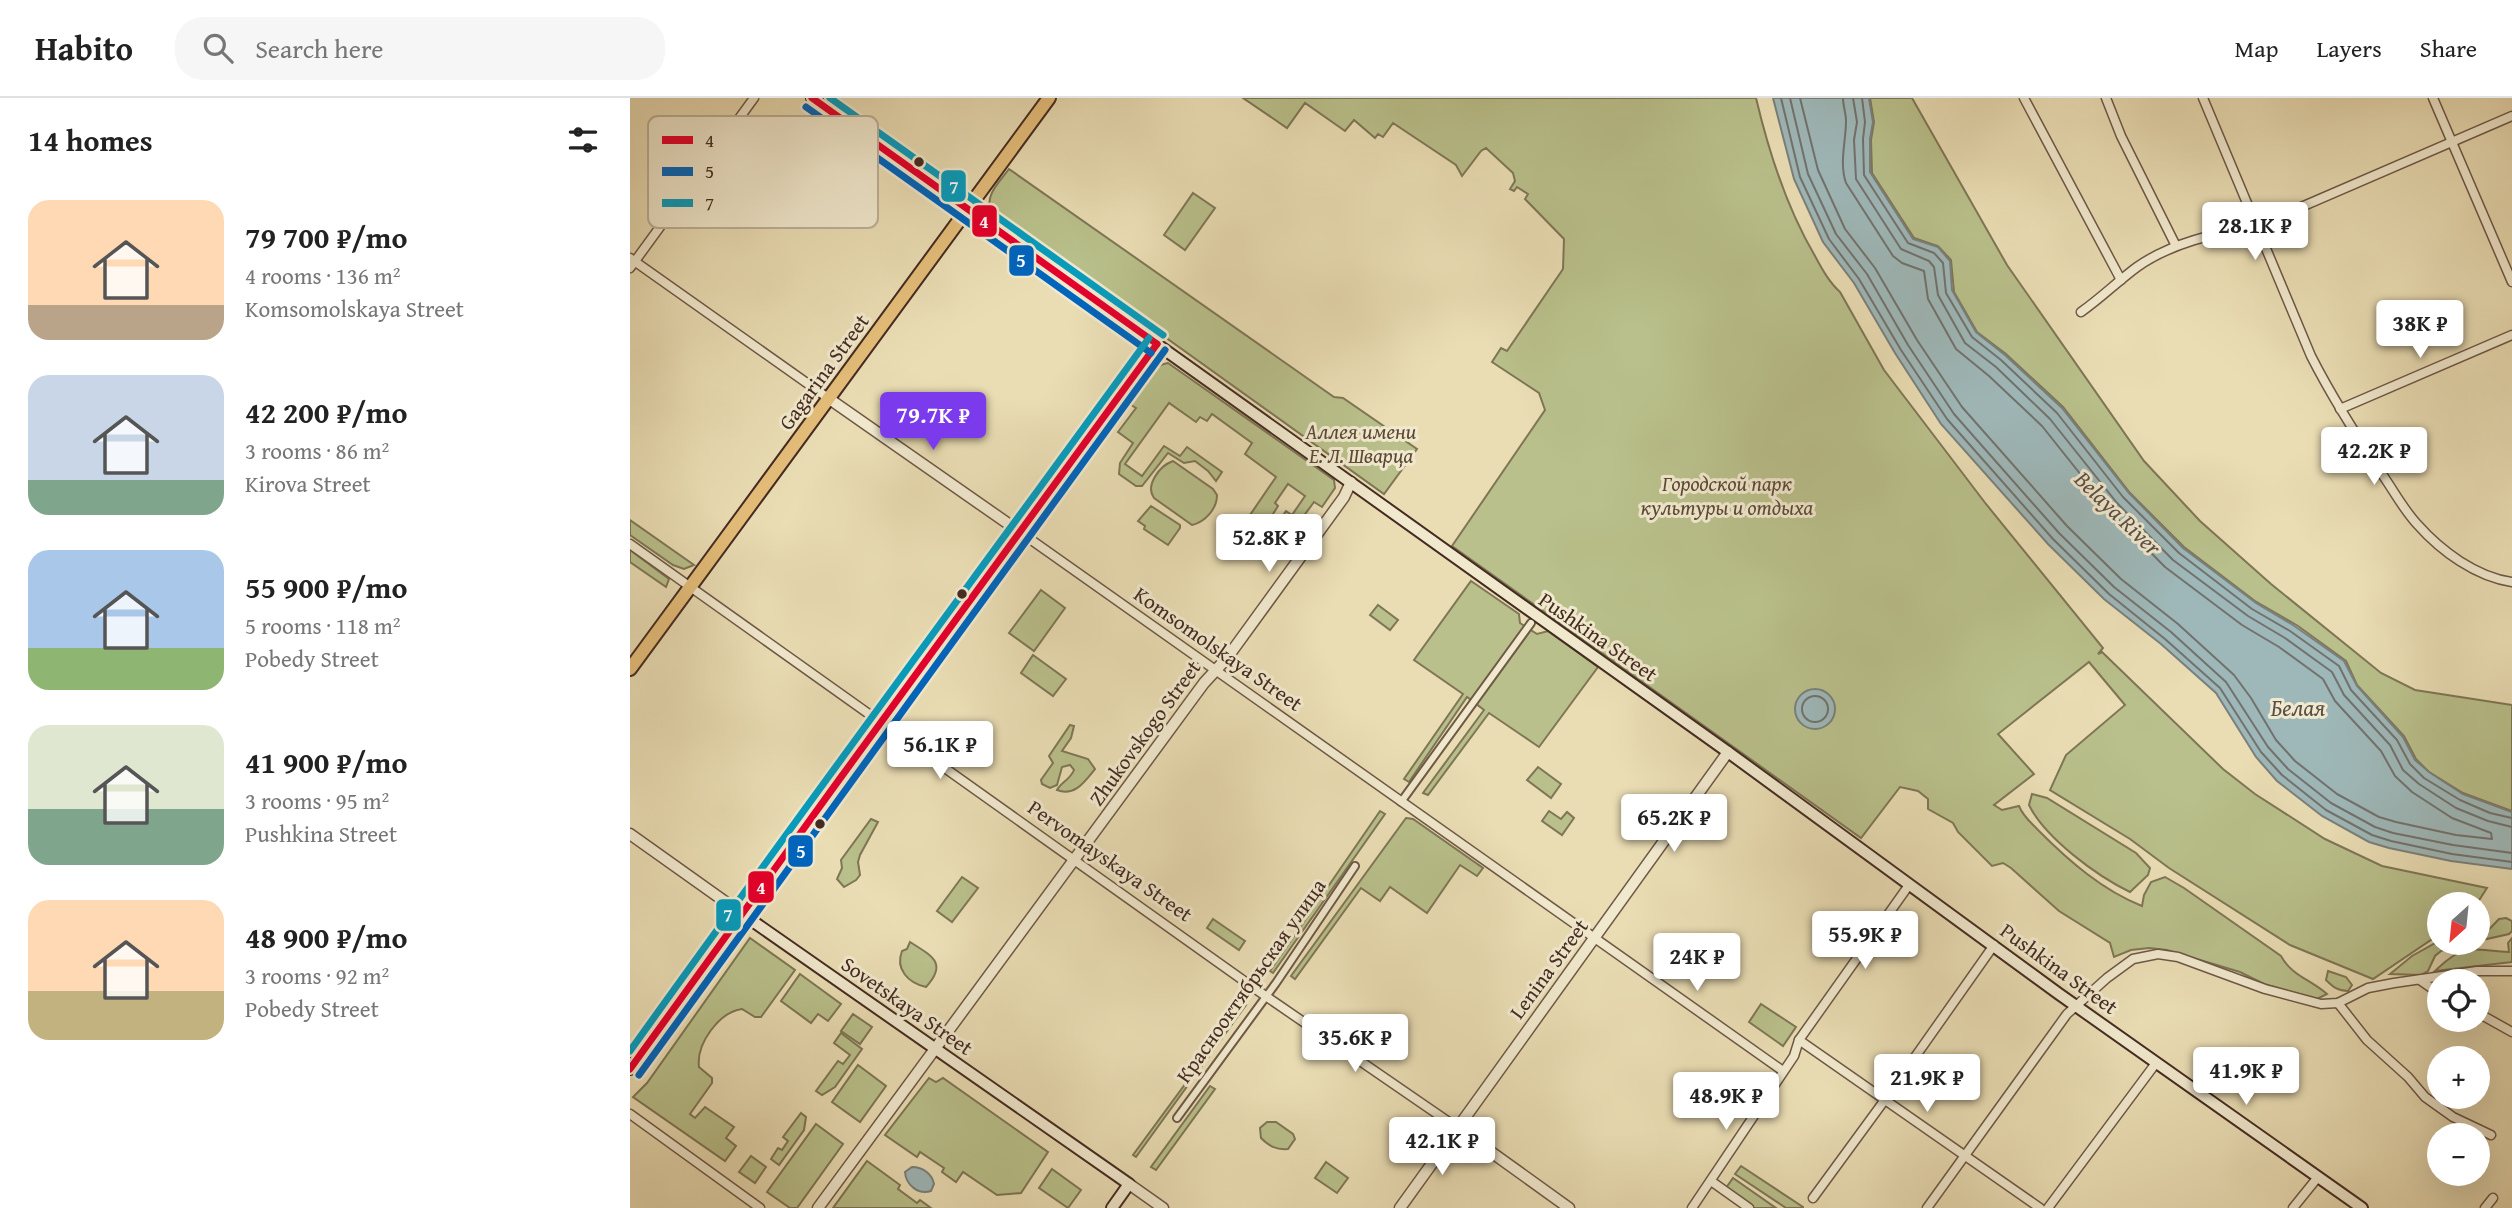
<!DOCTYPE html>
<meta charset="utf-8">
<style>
body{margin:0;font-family:"Gentium Book Plus",serif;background:#f6f6f6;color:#222;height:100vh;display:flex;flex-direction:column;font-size:26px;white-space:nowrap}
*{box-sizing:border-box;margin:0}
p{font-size:23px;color:#767676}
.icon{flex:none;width:38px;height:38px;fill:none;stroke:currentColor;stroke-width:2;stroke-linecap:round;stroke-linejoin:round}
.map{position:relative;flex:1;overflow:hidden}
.side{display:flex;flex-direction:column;background:#fff;width:630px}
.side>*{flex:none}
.needle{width:46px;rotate:207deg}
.fabs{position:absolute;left:1797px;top:794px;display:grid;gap:14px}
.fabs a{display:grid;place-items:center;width:63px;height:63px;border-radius:50%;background:#fff;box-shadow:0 7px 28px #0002;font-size:35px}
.price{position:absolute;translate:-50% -60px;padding:0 16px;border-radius:7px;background:#fff;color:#222;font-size:23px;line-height:46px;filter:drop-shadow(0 2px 4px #0008)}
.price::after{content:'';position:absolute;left:50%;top:42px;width:21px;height:16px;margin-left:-10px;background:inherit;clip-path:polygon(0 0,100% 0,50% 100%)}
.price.current{background:#7c3aed;color:#fff}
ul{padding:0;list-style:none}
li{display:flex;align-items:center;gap:21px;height:175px;padding:0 28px}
li span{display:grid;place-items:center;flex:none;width:196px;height:140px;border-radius:21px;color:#555}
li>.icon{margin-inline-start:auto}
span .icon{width:84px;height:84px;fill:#fffc;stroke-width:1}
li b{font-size:30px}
h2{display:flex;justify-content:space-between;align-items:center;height:84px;padding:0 28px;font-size:30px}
header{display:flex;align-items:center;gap:42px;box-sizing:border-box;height:98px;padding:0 35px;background:#fff;border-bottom:2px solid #e0e0e0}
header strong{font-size:33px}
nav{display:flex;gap:38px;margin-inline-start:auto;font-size:24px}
.search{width:490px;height:63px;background:#f6f6f6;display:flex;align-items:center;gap:18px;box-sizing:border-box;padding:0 24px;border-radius:28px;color:#767676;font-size:26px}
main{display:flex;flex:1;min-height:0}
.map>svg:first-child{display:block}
</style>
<header>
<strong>Habito</strong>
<div class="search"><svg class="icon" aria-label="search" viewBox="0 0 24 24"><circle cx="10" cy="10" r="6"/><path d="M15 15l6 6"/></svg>Search here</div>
<nav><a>Map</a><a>Layers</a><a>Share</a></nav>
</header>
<main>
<section class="side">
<h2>14 homes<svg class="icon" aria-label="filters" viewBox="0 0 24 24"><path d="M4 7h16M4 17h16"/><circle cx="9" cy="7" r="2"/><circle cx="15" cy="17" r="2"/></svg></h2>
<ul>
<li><span style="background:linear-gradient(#ffd9b3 75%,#b9a48a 0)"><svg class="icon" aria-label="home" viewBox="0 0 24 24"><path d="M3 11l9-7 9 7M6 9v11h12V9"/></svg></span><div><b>79 700 ₽/mo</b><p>4 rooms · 136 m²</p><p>Komsomolskaya Street</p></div></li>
<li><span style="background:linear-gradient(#c9d6e8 75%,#7fa58c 0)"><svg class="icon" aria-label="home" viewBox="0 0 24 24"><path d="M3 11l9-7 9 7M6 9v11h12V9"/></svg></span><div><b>42 200 ₽/mo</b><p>3 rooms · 86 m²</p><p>Kirova Street</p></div></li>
<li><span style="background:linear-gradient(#a9c7e8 70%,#8fb573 0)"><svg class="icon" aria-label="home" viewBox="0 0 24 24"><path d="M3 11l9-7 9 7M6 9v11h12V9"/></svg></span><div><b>55 900 ₽/mo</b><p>5 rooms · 118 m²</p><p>Pobedy Street</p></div></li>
<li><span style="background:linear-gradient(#dfe7d0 60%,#7fa58c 0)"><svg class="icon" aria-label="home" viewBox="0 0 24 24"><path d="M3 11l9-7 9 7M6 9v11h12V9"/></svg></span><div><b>41 900 ₽/mo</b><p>3 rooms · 95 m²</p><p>Pushkina Street</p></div></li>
<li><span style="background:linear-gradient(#ffd9b3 65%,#c2b280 0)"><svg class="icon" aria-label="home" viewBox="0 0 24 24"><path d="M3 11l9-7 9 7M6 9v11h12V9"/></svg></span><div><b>48 900 ₽/mo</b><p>3 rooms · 92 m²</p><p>Pobedy Street</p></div></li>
</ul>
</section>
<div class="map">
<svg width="1882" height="1110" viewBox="0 0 1882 1110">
<rect width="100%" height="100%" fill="#eaddb4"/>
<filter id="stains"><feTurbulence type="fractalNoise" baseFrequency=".00286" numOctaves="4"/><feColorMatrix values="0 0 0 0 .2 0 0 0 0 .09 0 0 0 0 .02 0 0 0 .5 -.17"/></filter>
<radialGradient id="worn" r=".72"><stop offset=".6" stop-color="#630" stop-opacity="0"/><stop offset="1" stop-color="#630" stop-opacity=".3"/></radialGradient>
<g fill="#b9c08b" stroke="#7e7656" stroke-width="2">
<path d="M613,0H1126C1139,55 1156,109 1185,158C1192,171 1199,184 1210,194L1254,272L1356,406L1473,550L1468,556L1472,554L1593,671L1625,696L1695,741L1752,768L1857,790L1846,807H1810L1809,839L1801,842L1743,881L1660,847L1539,770L1500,741L1420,692L1436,657L1495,607L1459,564L1368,636L1404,676L1364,707L1372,712L1389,708C1394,720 1401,724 1409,733C1439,763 1472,792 1512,808L1514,797L1521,784L1535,779L1554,790L1651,858C1661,877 1681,882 1697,896L1687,901L1634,886L1610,874L1537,852L1519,850L1501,852L1484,859L1480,845L1429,813L1381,770L1373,765L1362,768L1328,734L1323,725L1298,711V701L1288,693L1270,689L1231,740L822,448L915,312L909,295L862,264L871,250L877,253L933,171L934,141L895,101L898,96L887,89L884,93L880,91L885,83L883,75L856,50L851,53L832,78L826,67L763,25L753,39L748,36L745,40L724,22L715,33L675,5L657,30Z"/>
<path d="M1240,0H1282L1377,167L1514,363L1570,423L1641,486L1751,575L1785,592L1882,607V713L1833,695L1799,674L1786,661L1774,638L1727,587L1716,563L1668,528L1625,503L1554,449L1500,395L1433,309L1376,256L1347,234L1324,194L1321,162L1308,148L1284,140L1242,75L1241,42L1244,24Z"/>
<path d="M379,71L704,299L713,300L787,351L754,396L362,115C353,99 369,84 379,71Z"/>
<path d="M563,95L585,110L555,152L534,137Z"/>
<path d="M538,265L704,382L705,390L692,409L684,404L639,465L632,460L628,452L656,413L662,417L675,398L658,386L645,405L648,408L623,448L617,452L609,448L605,440L607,436L646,379L615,356L622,345L582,316L577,323L570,319L566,324L539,305L495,366L512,378L534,348L550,358L557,349L592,374L586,383L578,373L565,363L554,365L538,355L512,388H506L489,376L490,365L503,345L488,334L506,310L498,305C509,290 518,268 538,265Z"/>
<path d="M543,363L583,391L587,397C587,411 575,424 562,427L524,400C515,388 529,368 543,363Z"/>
<path d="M521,408L550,427V430L538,447L514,431L515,428L508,423Z"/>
<path d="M0,422L64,467L54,471L43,467L0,437Z"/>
<path d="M0,452L39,481L36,489L0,464Z"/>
<path d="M841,483L889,516L890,525L907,536L918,533L968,569L909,649L859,615L798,697L793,695L854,612L837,599L779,684L774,681L833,596L784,562Z"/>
<path d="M411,492L435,510L404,553L379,535Z"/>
<path d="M748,507L768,522L760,532L740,517Z"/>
<path d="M403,557L436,581L423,598L391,575Z"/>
<path d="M440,627L444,628L441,640L432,653L458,661L465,671C455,683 445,699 427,692C431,684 440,682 444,672L440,667L432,669L427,687L420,690L412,686L411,682L423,665L419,658Z"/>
<path d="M908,669L931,686L921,700L897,682Z"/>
<path d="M1402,696L1417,700L1506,755L1520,770L1518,777L1500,794C1467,778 1415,740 1399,707Z"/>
<path d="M750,713L755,716L643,875L640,873Z"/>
<path d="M919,713L931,721L937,714L944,720L932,737L912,723Z"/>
<path d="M776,720L783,721L853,770L847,778L830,767L797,815L760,789L750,803L731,790L665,881L661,878Z"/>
<path d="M241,721L248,724L230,757L228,764L230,777L226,782L214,789L207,781L212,770L211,762Z"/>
<path d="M332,779L348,790L322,824L307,813Z"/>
<path d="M1876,820L1882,823V833L1879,836L1848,843L1869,821Z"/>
<path d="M583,821L615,843L609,852L577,830Z"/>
<path d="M120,840L165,872L131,919H125L112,911C89,914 66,946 69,969L82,980V985L60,1016L65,1020L75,1009L104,1029L96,1040L106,1048L95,1063L3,999L17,985Z"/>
<path d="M1882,840V864L1805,873C1835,844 1840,852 1879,854L1878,845Z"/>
<path d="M1809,843L1810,845H1829L1811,853L1805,858L1798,873L1791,877L1760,876L1782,858Z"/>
<path d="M280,844C302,858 318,865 296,889C278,885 265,871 272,853L277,851Z"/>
<path d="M1698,873L1716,879L1722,887L1718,893C1708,893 1703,889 1696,882Z"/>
<path d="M170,876L211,906L198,923L188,916L181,925L151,903Z"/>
<path d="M614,906L616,907L506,1059L503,1057Z"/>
<path d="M1131,906L1166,929L1153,948L1119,924Z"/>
<path d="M223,916L242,929L230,946L211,933Z"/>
<path d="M211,935L232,951L205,989L192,997L186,993L208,963L213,966L220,957L204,945Z"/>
<path d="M228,967L256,988L230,1024L202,1004Z"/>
<path d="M299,980L306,984L313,980L418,1054L391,1095L367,1097L333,1074L326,1084L312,1074L314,1070L290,1054L287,1059L255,1037Z"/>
<path d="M580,988L585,991L526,1072L521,1069Z"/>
<path d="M171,1015L176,1019L174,1032L149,1067L141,1061L148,1050L152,1052L158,1043L153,1039Z"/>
<path d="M637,1024H646L663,1036L665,1041L658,1051C646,1052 639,1048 631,1040L630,1030Z"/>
<path d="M186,1026L213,1046L167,1110H160L137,1094Z"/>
<path d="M121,1058L136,1069L125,1085L109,1074Z"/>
<path d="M237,1063L270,1087L268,1091L287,1105L290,1102L301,1110H203Z"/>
<path d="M696,1064L718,1080L707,1095L685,1080Z"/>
<path d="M1111,1068L1173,1109V1110H1156L1105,1076Z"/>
<path d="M422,1071L451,1092L438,1110L409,1090Z"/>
<path d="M1103,1080L1146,1110H1124L1096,1090Z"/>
</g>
<g fill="#9eb8b9" stroke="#7a807d" stroke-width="2">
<path d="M1143,0H1239L1243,24L1240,41V74L1283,141L1308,149L1320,163L1322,192L1346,234L1375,257L1432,310L1499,395L1553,450L1626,505L1663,527L1714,563L1727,588L1773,639L1785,662L1799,674L1833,696L1882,714V771L1821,763L1759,750L1739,744L1692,718L1647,683L1626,659L1586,595L1531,546L1474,501L1418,446L1311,326L1265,255L1224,185L1193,144L1164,81Z"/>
<circle cx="1185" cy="611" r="20"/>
<path d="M282,1069C293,1069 302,1076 304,1086L301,1093C288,1097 276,1087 275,1074Z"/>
</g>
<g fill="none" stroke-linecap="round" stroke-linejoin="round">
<g stroke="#71726e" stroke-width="2">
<path d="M1151,0L1170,79L1199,141L1229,181L1271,252L1317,321L1423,441L1479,496L1535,541L1590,590L1631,654L1652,677L1696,712L1742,737L1761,743L1822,756L1882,764"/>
<path d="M1160,0L1178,76L1206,136L1237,176L1278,247L1324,316L1429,435L1484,489L1541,534L1596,584L1638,649L1658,671L1701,705L1745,729L1763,735L1823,747L1882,755"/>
<path d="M1170,0L1188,72L1215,131L1245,170L1287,242L1332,309L1437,428L1491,481L1548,526L1604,577L1621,600L1646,642L1665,663L1707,696L1749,719L1766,724L1826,737L1862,741L1861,735L1822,720L1782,694L1765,678L1751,653L1705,603L1693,581L1649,549L1612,527L1535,469L1479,412L1412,328L1359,278L1326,251L1298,201L1294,173L1272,165L1263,158L1216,85C1209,65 1216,43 1216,23C1216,15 1213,8 1213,0"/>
<path d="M1223,0L1227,24L1224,42L1226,81L1271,151L1299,163L1304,169L1308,197L1335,245L1366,269L1420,321L1487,405L1543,462L1618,518L1655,540L1702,574L1714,597L1760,647L1773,672L1789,686L1826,710L1858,723L1882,729"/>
<path d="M1232,0L1235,24L1233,41L1234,77L1278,145L1304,155L1313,165L1316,195L1342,239L1371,262L1427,315L1493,399L1549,455L1622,511L1660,533L1709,568L1721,592L1767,642L1780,666L1794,680L1830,702L1860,715L1882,720"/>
<circle cx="1185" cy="611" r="13"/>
</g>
<defs>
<g id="pedestrian">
<path d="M771,704L901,525"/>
<path d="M547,1020L646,885L725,768"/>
</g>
<g id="minor">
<path d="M1394,0L1491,182"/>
<path d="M1476,0L1491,38L1546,148"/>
<path d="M1573,0L1681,258C1703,301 1729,342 1756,382C1766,397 1775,413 1787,426C1811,453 1846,479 1882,484"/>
<path d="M1803,0L1882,184"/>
<path d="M0,160L198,300"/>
<path d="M0,170L124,0"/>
<path d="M1451,214C1471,200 1488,183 1507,169C1541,145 1585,135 1625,129L1882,18"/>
<path d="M1710,311L1882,237"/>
<path d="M390,434L1153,973"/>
<path d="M0,446L624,890L829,1031"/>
<path d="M1790,882L1810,896"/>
<path d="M1708,905L1737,942L1778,979L1795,999L1823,1019L1861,1037"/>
<path d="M1848,915L1882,934"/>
<path d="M1169,942L1410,1110"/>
<path d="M0,1016L130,1110"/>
<path d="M1081,1083L1119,1110"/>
<path d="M1183,1100L1254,1003L1364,847"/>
<path d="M1062,1110L1164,958L1169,942L1279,787"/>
<path d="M1297,1110L1437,916L1477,880L1503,861L1528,856L1548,859L1635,891L1691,906L1708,905L1738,890L1764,885L1847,873H1882"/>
<path d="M1418,1110L1526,965"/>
<path d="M1663,1110L1688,1079"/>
<path d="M1855,1110L1863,1100"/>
</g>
<g id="tertiary">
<path d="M198,300L390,434"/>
<path d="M0,736L111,815"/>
<path d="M829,1031L939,1110"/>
<path d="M499,1086L533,1110"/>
<path d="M188,1110L574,585L597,560L714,399L721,384"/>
<path d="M770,1110L1098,654"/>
</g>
<g id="secondary">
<path d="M182,0L1098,654L1429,896L1732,1110"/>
<path d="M111,815L499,1086L482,1110"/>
<path d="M0,971L177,724L262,611L527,246"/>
</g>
<path id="primary" d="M0,571L419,0"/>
</defs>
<use href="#pedestrian" stroke="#6e5846" stroke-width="10"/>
<use href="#minor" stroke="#6e5846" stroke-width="11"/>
<use href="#tertiary" stroke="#6e5846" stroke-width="13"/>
<use href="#secondary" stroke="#442b22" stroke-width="14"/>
<use href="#primary" stroke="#442b22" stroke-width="16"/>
<use href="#pedestrian" stroke="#f1e9ce" stroke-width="6"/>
<use href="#minor" stroke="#f1e9ce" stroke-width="8"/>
<use href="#tertiary" stroke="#f1e9ce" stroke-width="10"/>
<use href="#secondary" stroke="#f1e9ce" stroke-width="10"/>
<use href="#primary" stroke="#e5be7a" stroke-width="12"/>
<defs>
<g id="bus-1">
<path d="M182,0L527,246"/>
<path d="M0,971C174,728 351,488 527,246"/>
</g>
<g id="bus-2">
<path d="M176,9L521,255"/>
<path d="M9,977C183,734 360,494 535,252"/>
</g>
<g id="bus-3">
<path d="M200,0L533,237"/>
<path d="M0,953C171,714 346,478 519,240"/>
</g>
</defs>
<use href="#bus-1" stroke="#f1e9ce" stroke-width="12"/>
<use href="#bus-2" stroke="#f1e9ce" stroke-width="12"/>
<use href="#bus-3" stroke="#f1e9ce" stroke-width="12"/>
<use href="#bus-1" stroke="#e4002b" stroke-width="7"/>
<use href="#bus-2" stroke="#0065bd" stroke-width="7"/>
<use href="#bus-3" stroke="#079cbd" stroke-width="7"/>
</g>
<g fill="#442b22" stroke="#f1e9ce" stroke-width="2.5">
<circle cx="289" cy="64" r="6"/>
<circle cx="332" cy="496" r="6"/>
<circle cx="190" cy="726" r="6"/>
</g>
<g text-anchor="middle" stroke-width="6" stroke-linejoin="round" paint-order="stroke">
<g font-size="21" fill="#442b22" stroke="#f1e9ce">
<text transform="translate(194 274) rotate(-54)" y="7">Gagarina Street</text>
<text transform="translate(968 539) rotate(35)" y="7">Pushkina Street</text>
<text transform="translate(588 551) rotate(35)" y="7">Komsomolskaya Street</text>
<text transform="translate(515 635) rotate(-54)" y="7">Zhukovskogo Street</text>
<text transform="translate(480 763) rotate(35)" y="7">Pervomayskaya Street</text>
<text transform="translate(919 871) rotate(-54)" y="7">Lenina Street</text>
<text transform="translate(1429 871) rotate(36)" y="7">Pushkina Street</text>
<text transform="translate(621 883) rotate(-55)" y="7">Краснооктябрьская улица</text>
<text transform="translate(277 908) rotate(35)" y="7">Sovetskaya Street</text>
</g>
<g font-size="21" font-style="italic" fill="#5b4937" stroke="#f1e9ce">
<text x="731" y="341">Аллея имени<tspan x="731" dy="24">Е. Л. Шварца</tspan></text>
<text x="1097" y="393">Городской парк<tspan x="1097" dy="24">культуры и отдыха</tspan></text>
</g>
<g font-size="23" font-style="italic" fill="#5a4e48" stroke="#f1e9ce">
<text transform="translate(1488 415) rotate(44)" y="8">Belaya River</text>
<text x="1668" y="618">Белая</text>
</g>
</g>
<rect x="18" y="18" width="230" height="112" rx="10" fill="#f1e9ce" stroke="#bdb09a" stroke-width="2"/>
<rect x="32" y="38" width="31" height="8" fill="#e4002b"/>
<rect x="32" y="69" width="31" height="9" fill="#0065bd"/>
<rect x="32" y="101" width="31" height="8" fill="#079cbd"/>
<g font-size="19" fill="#442b22">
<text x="75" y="49">4</text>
<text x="75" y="80">5</text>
<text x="75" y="112">7</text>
</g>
<g stroke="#f1e9ce" stroke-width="2.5">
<rect x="310" y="71" width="27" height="34" rx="7" fill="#079cbd"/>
<rect x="341" y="106" width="27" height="34" rx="7" fill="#e4002b"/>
<rect x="378" y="146" width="27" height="33" rx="7" fill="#0065bd"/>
<rect x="157" y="736" width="27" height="34" rx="7" fill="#0065bd"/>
<rect x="117" y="772" width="28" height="34" rx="7" fill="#e4002b"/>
<rect x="85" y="800" width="27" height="34" rx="7" fill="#079cbd"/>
</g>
<g font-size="19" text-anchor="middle" font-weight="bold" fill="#fff">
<text x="324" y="95">7</text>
<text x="354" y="130">4</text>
<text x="391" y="169">5</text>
<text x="171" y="760">5</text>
<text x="131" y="796">4</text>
<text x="98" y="823">7</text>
</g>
<rect width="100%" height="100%" filter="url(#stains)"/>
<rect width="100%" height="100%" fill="url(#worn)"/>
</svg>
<div class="fabs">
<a><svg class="needle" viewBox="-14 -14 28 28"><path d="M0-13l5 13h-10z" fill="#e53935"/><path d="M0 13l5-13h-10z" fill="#767676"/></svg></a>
<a><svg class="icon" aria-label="locate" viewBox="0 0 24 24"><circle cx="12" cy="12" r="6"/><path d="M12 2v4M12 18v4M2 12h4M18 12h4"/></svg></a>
<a>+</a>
<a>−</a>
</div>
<b class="price" style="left:1625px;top:164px">28.1K ₽</b>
<b class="price" style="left:1790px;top:262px">38K ₽</b>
<b class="price current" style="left:303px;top:354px">79.7K ₽</b>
<b class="price" style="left:1744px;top:389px">42.2K ₽</b>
<b class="price" style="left:639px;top:476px">52.8K ₽</b>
<b class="price" style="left:310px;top:683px">56.1K ₽</b>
<b class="price" style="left:1044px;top:756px">65.2K ₽</b>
<b class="price" style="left:1235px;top:873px">55.9K ₽</b>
<b class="price" style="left:1067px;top:895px">24K ₽</b>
<b class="price" style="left:725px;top:976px">35.6K ₽</b>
<b class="price" style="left:1616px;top:1009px">41.9K ₽</b>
<b class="price" style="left:1297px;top:1016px">21.9K ₽</b>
<b class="price" style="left:1096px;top:1034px">48.9K ₽</b>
<b class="price" style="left:812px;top:1079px">42.1K ₽</b>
</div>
</main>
